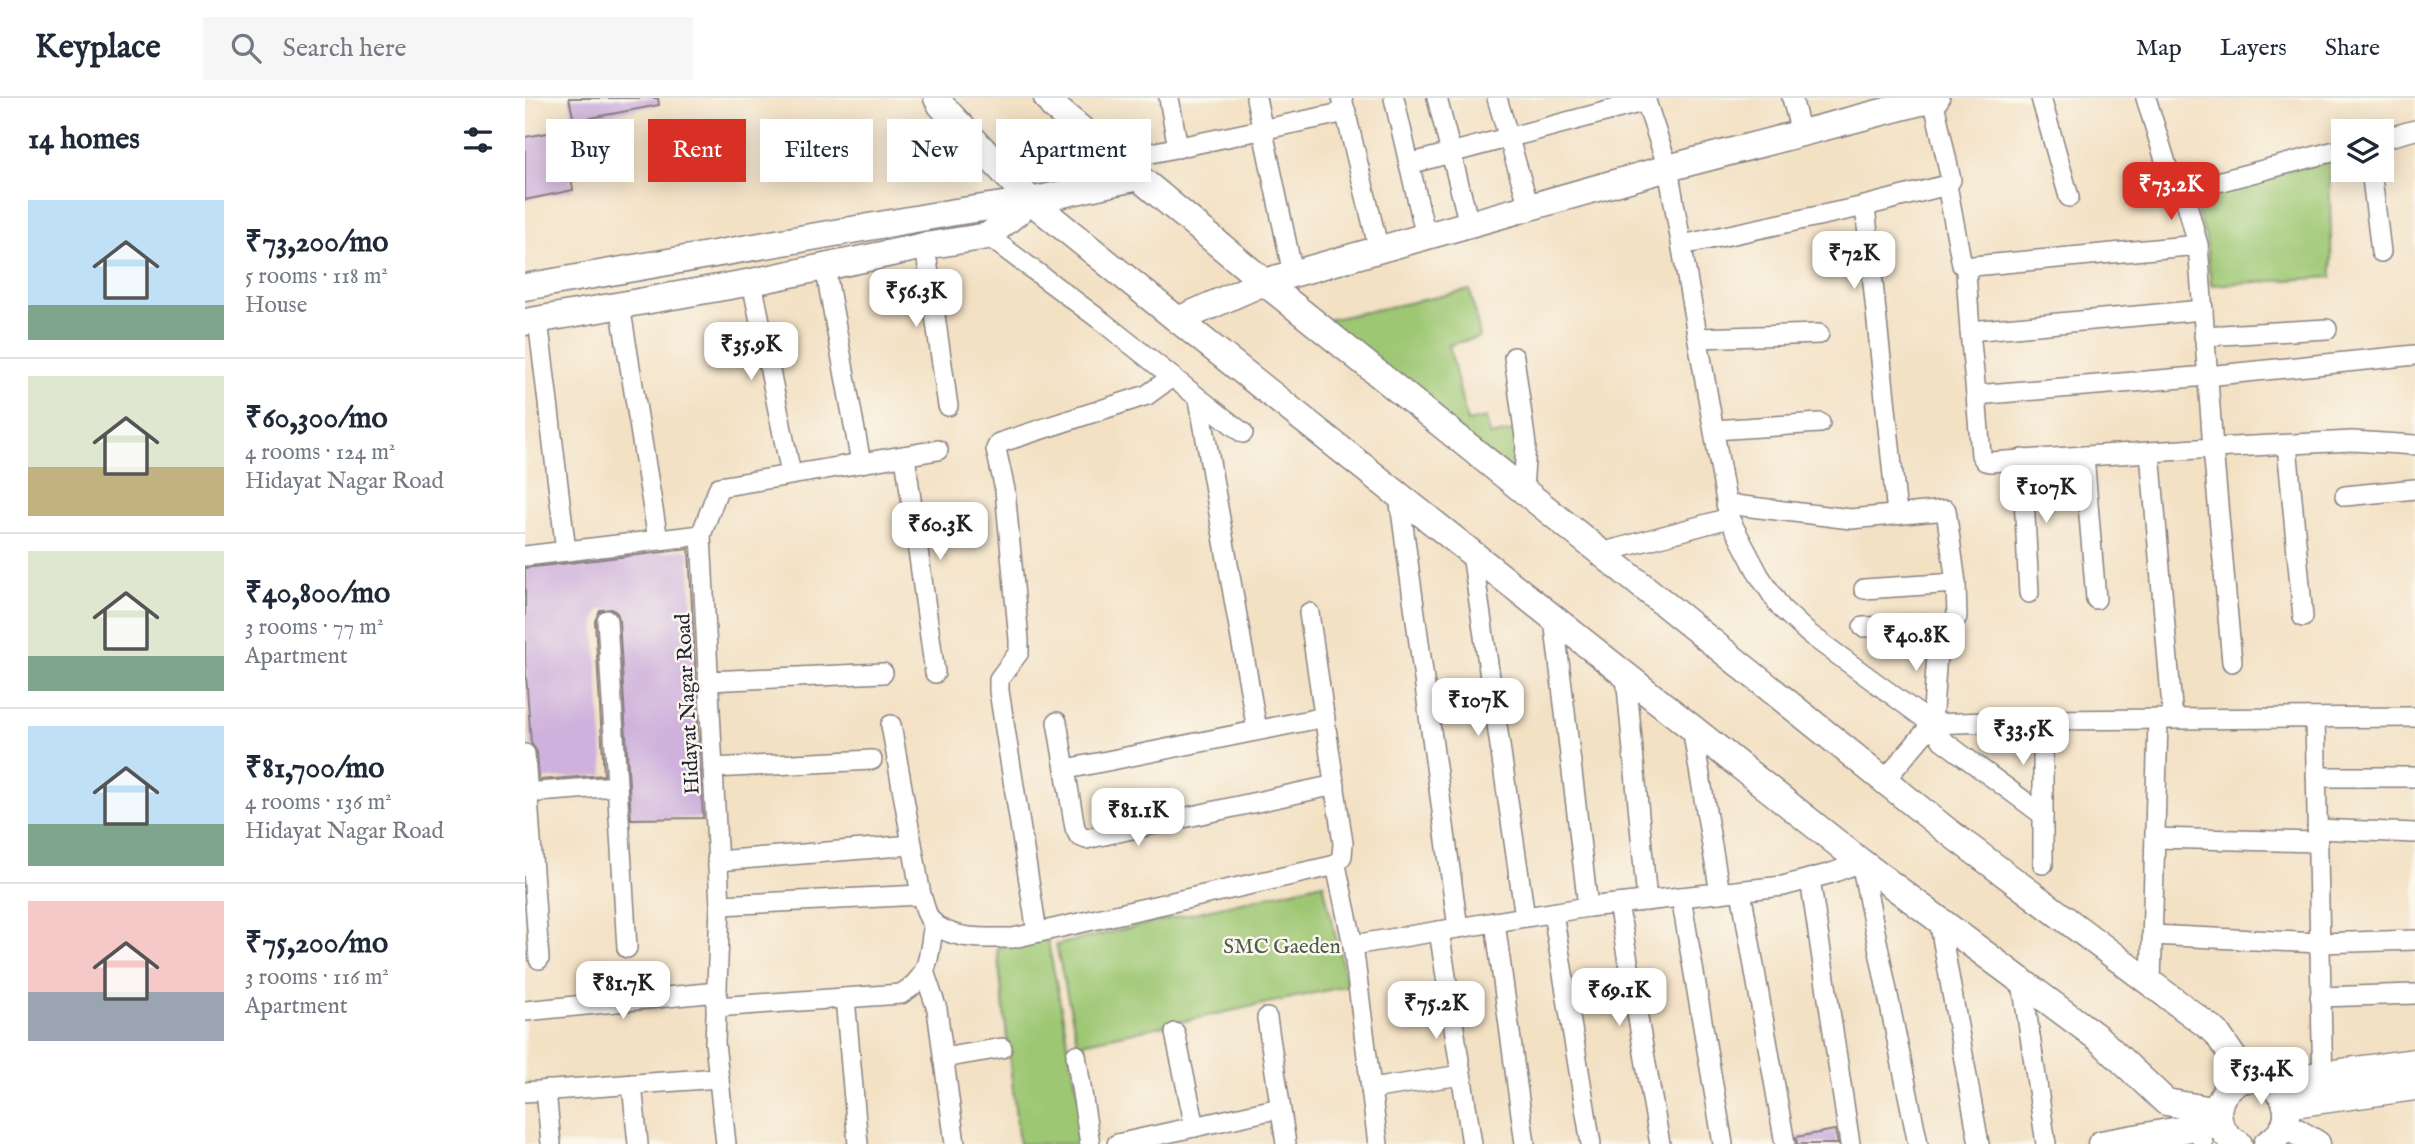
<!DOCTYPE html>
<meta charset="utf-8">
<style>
body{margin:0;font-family:"IM FELL English",serif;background:#f6f6f7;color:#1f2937;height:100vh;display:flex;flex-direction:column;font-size:26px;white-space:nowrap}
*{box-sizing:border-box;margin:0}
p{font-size:23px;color:#747a83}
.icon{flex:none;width:38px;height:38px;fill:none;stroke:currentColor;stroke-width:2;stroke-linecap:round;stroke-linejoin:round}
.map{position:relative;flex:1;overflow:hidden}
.panel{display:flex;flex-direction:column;background:#fff;width:525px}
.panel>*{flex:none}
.top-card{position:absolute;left:21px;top:21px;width:665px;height:63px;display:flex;gap:14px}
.tools{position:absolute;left:1806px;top:21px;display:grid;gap:14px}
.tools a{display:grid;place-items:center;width:63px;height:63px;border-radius:0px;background:#fff;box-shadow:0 4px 18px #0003;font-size:35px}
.price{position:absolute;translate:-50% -60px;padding:0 16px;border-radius:14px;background:#fff;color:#222;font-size:23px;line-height:46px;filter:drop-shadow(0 2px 4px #0008)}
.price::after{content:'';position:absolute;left:50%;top:42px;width:21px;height:16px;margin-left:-10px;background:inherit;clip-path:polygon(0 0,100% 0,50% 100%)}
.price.current{background:#d93025;color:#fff}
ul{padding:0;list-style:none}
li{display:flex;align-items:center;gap:21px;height:175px;padding:0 28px}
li+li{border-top:2px solid #e0e1e3}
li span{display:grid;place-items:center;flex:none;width:196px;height:140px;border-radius:0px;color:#555}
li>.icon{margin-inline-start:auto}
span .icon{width:84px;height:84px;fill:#fffc;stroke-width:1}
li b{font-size:30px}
h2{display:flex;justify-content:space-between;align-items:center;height:84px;padding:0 28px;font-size:30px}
.chip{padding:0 24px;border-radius:0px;background:#fff;box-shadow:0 4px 18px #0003;font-size:24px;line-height:63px}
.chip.current{background:#d93025;color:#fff}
header{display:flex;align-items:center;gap:42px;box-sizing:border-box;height:98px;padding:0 35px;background:#fff;border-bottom:2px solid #e0e1e3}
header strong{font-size:33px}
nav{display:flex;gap:38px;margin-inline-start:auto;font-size:24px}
.search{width:490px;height:63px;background:#f6f6f7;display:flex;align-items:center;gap:18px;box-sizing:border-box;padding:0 24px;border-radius:0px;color:#747a83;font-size:26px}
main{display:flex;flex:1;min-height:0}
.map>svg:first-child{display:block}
</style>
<header>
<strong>Keyplace</strong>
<div class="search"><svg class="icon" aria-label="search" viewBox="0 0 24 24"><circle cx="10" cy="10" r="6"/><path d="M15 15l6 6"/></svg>Search here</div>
<nav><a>Map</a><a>Layers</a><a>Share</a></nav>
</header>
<main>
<section class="panel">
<h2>14 homes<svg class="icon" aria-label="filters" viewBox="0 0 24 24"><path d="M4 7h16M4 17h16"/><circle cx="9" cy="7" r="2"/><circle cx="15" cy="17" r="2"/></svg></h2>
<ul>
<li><span style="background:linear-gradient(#bfe0f5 75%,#7fa58c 0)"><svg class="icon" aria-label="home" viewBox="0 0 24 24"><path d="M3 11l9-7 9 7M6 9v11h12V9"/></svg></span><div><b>₹73,200/mo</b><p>5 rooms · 118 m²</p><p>House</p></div></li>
<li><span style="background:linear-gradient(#dfe7d0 65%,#c2b280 0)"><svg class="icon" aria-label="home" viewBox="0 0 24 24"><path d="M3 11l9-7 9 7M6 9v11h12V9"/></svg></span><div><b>₹60,300/mo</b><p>4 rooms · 124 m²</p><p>Hidayat Nagar Road</p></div></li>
<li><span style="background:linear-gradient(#dfe7d0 75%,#7fa58c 0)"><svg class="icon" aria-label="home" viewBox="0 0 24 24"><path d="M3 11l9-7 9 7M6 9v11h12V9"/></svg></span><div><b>₹40,800/mo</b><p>3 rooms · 77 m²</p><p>Apartment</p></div></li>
<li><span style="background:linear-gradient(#bfe0f5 70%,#7fa58c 0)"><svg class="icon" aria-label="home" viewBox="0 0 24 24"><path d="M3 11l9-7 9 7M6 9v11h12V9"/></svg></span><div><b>₹81,700/mo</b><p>4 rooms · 136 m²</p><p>Hidayat Nagar Road</p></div></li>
<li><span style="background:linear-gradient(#f6c9c9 65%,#9aa5b1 0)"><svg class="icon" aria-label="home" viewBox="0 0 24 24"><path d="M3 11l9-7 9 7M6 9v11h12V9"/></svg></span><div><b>₹75,200/mo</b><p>3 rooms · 116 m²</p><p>Apartment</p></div></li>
</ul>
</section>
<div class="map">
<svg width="1890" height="1046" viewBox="0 0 1890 1046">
<rect width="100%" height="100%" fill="#fbf7ec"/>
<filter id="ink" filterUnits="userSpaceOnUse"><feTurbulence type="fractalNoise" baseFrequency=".0143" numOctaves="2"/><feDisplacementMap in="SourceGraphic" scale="14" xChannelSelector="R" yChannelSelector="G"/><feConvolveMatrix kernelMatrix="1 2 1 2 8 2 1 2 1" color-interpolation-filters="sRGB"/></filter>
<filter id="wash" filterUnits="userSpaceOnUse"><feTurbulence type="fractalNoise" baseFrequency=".00686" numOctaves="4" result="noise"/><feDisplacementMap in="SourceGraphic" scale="28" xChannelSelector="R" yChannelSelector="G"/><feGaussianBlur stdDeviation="1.57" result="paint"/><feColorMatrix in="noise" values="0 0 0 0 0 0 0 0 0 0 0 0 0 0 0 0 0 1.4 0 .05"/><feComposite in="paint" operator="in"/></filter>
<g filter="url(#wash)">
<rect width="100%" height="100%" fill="#f3e1c4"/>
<g fill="#9ec773" stroke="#607457" stroke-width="2">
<path d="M1804,62L1807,179L1686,187L1681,142L1667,97Z"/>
<path d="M945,192L955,239L924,247L942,324L961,320L965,338L998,331L997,386L802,222Z"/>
<path d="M798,785L822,888L553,946L531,847Z"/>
<path d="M522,839L563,1046H494L472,850Z"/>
</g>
<g id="blocks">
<g fill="#ceb1dc">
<path d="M44,0H133L134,7L49,23Z"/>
<path d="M39,32L48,92L0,102V39Z"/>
<path d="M164,451L178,720L106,721L94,521L92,515L87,511L75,512L70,523L79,677L14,682L12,654L6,645L0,563V470Z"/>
<path d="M1310,1032L1313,1046H1272L1271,1039Z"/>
</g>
</g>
</g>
<g filter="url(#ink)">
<use href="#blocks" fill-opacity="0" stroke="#8a8280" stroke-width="2"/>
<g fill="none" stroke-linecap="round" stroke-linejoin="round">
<defs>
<g id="street">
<path d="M644,0L653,50"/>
<path d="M731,0L768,176"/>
<path d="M817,0L854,152"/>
<path d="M869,0L901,139"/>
<path d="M912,0L944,126"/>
<path d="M972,0L1004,109"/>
<path d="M1120,0L1143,70L1204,420L1234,477L1256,510L1283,535L1407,626L1518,622L1890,619"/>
<path d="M1267,0L1276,35"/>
<path d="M1516,0L1544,99"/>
<path d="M1621,0L1645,78C1651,87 1655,91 1666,91L1818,51"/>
<path d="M1857,41L1890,32"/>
<path d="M593,62L821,14"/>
<path d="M884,66L1121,3"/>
<path d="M1846,72L1856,154"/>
<path d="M1422,87L1437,167"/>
<path d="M1658,91L1673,147"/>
<path d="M1340,108L1422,87L1426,82L1408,0"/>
<path d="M463,138L574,221L718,335"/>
<path d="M1157,147L1340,108L1372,416"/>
<path d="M400,148L423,308"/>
<path d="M300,169L336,365"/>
<path d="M227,184L266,376"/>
<path d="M95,207L133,442"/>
<path d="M13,222L41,453"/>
<path d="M1445,233L1441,174L1443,170L1448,168L1673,147C1678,215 1683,282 1688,350L1465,364L1460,363L1456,357L1451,297L1682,278L1890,257"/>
<path d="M1679,238L1802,231"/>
<path d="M1173,240L1294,236"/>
<path d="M989,259L1001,347L998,392"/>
<path d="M1451,297L1445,233L1678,212"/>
<path d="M674,301L732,632"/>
<path d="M1189,332L1295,325"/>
<path d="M1762,347L1778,519"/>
<path d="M1625,354L1648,621"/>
<path d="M380,358L410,575"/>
<path d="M1559,358L1571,501"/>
<path d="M1497,361L1504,495"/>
<path d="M874,398L933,830"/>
<path d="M1820,398L1890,391"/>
<path d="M1201,406L1326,421L1421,412L1431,485L1339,491"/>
<path d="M1076,455L1204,420"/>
<path d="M947,456L1000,819"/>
<path d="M0,458L176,437"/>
<path d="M784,515L818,745L817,758L811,767"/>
<path d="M1029,521L1063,809"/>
<path d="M82,522L102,850"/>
<path d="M1414,527L1407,626L1417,642L1518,717V766"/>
<path d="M1338,529L1426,527L1432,519L1431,485"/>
<path d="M1707,564L1688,350L1827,343L1890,347"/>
<path d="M1101,578L1122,803"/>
<path d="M184,583L358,575"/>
<path d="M1790,620L1798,990"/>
<path d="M1518,622V717"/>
<path d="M532,624L550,730L554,738L561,741L810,687"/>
<path d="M366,627L396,797C399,805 401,817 406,823C426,843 462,840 488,840L811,767L828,847L1063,809L1258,788L1307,775L1336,764L1393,1046"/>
<path d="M1167,630L1195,795"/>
<path d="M0,656L14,861"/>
<path d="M188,670L347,662"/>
<path d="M542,671L800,619"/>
<path d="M1791,679H1890"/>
<path d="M1359,683L1407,626"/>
<path d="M0,695L92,688"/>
<path d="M1792,731L1890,735"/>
<path d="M1630,740L1792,744"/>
<path d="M192,763L387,747"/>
<path d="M1285,781L1325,1046"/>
<path d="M1216,793L1260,1046"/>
<path d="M1156,799L1198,1046"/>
<path d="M1093,806L1135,1046"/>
<path d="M195,807L396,797"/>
<path d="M1028,815L1066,1046"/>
<path d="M1414,822L1454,1046"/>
<path d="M970,824L1000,1046"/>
<path d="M914,833L947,1046"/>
<path d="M512,834L474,593V581L494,554V542L480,392L471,351L474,345L622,297L647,279"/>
<path d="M1627,837L1794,845L1890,842"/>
<path d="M828,847L853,1046"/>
<path d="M400,876L412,911L430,1046"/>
<path d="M1497,884L1521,1046"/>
<path d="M1626,885L1633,621"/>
<path d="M1795,899L1890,896"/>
<path d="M320,900L333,1046"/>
<path d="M191,909L376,896C407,878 403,857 409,825"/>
<path d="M0,913L192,894"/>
<path d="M742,920L761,1046"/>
<path d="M650,935L670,1029"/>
<path d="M551,957L565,1046"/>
<path d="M418,960L477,950"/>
<path d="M107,986L113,1046"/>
<path d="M846,991L936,977"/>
<path d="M21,992L26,1046"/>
<path d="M0,994L194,980"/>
<path d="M1675,1028L1678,1046"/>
<path d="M201,1046L190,945L195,807L176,437L194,389L413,352"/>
<path d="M592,1046L755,1010"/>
</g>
<g id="secondary">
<path d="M412,0L416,7L506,103L653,222L1336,764L1573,940L1641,1004L1693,1013"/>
<path d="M522,0L528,8L739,184L1421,732L1691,934L1723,981"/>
<path d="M0,189L430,114L506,103L613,79"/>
<path d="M653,222L739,184L1143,70L1411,0"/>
<path d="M0,224L227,184L400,148L463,138L505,104"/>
<path d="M1743,984L1890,964"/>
<path d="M1761,1007L1890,989"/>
<path d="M1760,1027L1792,1046"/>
<path d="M1576,1046L1694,1025"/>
<path d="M1714,1046C1702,1040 1694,1030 1693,1016C1693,1007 1696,998 1703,991C1739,955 1791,1017 1742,1046"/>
</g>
</defs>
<use href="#street" stroke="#8a8280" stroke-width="22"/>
<use href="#secondary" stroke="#8a8280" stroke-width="29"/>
<use href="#street" stroke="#fff" stroke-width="19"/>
<use href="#secondary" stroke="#fff" stroke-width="26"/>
</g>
</g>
<g text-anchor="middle" stroke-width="5" stroke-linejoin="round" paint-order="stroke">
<g font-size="21" fill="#22223b" stroke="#fbf7ec">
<text transform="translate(162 606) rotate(-93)" y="7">Hidayat Nagar Road</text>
</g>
<g font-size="21" fill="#4d5c4f" stroke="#fbf7ec">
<text x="757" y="855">SMC Gaeden</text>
</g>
</g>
</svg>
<div class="tools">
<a><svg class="icon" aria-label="layers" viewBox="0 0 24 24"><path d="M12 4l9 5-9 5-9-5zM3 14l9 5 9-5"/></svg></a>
</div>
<b class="price current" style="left:1646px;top:124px">₹73.2K</b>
<b class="price" style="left:1329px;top:193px">₹72K</b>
<b class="price" style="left:391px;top:231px">₹56.3K</b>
<b class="price" style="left:226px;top:284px">₹35.9K</b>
<b class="price" style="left:1521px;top:427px">₹107K</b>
<b class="price" style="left:415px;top:464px">₹60.3K</b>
<b class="price" style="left:1391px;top:575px">₹40.8K</b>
<b class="price" style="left:953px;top:640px">₹107K</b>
<b class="price" style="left:1498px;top:669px">₹33.5K</b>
<b class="price" style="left:613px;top:750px">₹81.1K</b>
<b class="price" style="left:98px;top:923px">₹81.7K</b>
<b class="price" style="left:1094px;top:930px">₹69.1K</b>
<b class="price" style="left:911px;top:943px">₹75.2K</b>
<b class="price" style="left:1736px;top:1009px">₹53.4K</b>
<div class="top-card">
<a class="chip">Buy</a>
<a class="chip current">Rent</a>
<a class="chip">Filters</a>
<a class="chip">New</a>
<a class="chip">Apartment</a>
</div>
</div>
</main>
